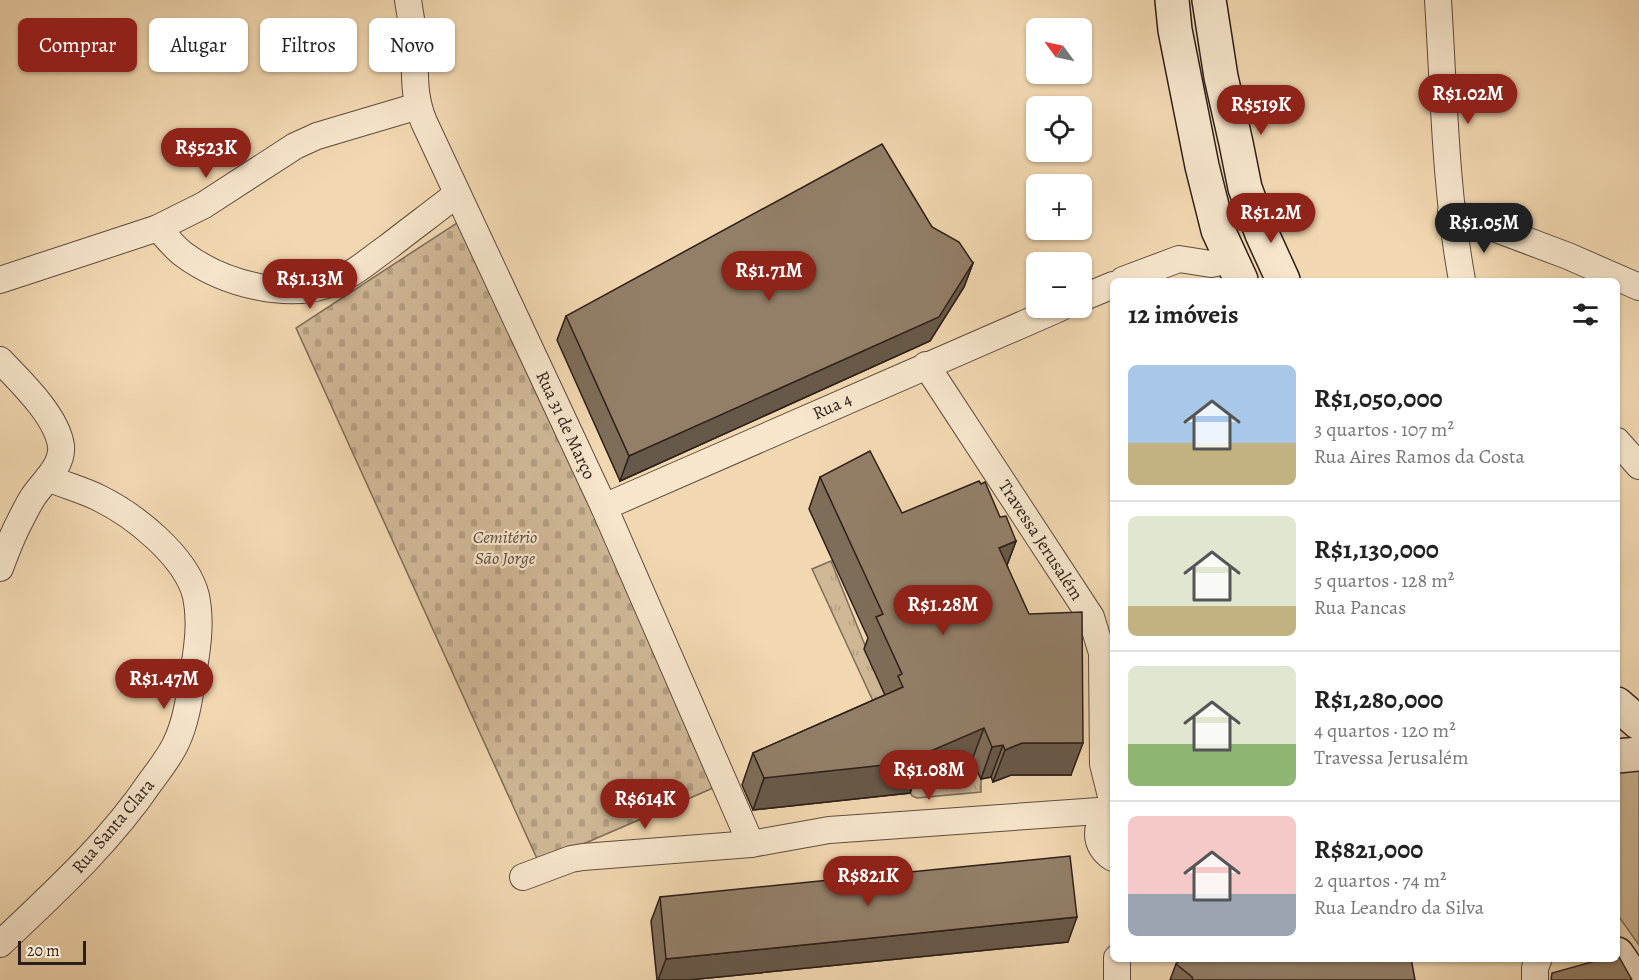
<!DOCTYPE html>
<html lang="pt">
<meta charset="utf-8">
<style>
body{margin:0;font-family:Alegreya,serif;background:#f6f6f6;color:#222;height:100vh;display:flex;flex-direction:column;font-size:22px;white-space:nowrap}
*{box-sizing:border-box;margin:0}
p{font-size:20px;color:#767676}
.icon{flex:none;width:33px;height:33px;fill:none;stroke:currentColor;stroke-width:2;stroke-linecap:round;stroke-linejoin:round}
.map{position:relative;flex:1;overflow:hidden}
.sheet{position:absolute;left:1110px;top:278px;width:510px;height:684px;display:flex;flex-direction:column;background:#fff;border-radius:9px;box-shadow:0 2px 4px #0004}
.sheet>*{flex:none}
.top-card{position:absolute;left:18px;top:18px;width:570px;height:54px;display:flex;gap:12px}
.needle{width:39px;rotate:303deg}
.controls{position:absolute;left:1026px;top:18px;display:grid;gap:12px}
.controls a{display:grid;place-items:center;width:66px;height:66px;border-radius:9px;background:#fff;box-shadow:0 2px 4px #0004;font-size:30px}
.scale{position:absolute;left:18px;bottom:15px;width:68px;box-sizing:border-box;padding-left:6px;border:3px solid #2c1e19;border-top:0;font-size:16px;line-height:21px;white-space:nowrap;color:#2c1e19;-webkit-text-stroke:4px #f7e6cc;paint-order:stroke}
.price{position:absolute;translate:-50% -51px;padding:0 14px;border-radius:21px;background:#8f2418;color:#fff;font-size:20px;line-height:39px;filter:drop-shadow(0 2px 3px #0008)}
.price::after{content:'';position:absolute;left:50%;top:36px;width:18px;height:14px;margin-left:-9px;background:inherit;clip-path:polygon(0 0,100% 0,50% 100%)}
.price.selected{background:#222;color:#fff}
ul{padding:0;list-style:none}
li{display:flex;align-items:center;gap:18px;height:150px;padding:0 18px}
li+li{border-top:2px solid #e0e0e0}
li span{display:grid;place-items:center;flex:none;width:168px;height:120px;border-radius:9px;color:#555}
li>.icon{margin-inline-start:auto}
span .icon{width:72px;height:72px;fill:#fffc;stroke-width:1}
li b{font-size:26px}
h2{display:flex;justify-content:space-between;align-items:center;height:72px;padding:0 18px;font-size:26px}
.chip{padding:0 21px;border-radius:9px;background:#fff;box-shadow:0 2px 4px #0004;font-size:21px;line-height:54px}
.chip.selected{background:#8f2418;color:#fff}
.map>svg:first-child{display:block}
</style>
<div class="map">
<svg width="1639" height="980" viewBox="0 0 1639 980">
<defs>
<pattern id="grass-tufts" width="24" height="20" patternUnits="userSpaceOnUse" patternTransform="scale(1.5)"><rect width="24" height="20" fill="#d0b897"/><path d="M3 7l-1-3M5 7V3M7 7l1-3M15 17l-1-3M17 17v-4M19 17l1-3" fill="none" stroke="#b39e82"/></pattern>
<pattern id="cemetery-stones" width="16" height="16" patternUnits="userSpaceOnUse" patternTransform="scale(1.5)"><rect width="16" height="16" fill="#d0b897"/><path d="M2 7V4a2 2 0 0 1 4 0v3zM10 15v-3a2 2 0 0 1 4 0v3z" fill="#b39e82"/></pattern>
</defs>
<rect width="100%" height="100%" fill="#f2d8b1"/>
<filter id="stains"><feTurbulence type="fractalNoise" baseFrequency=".00333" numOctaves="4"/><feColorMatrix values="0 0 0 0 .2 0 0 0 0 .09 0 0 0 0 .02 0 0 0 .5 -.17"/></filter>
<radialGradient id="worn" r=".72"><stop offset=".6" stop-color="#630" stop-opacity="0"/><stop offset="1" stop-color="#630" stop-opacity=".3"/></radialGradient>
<path fill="url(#grass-tufts)" stroke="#7e6b58" stroke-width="1.5" d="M831,561L887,700L972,759L981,779V792L917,798L912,796L879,714L812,569Z"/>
<path fill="url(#cemetery-stones)" stroke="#7e6b58" stroke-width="1.5" d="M463,219L720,785L539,863L296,328Z"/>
<path fill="#d0b897" stroke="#7e6b58" stroke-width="1.5" d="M1639,767V945L1617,914V771Z"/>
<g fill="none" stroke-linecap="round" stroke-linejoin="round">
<defs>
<g id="minor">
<path d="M408,0C410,14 413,28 414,43C416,73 412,93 424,122L604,507L751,844"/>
<path d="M1438,0C1444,94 1445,188 1462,280"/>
<path d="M1451,212L1568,256L1639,287"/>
<path d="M158,228C166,237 174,247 183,254C223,284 292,303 339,280C357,272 372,258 388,247C411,229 434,212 457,194"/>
<path d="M0,280L158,228L204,205L295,146L317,136L418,106"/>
<path d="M1123,280L1179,259L1211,264L1231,260"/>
<path d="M1082,298L1113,285"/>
<path d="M0,360C20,381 57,416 61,446C63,466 43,482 33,497C28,505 24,513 20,521C12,536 6,552 0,568"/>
<path d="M926,365L1091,617L1102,653L1103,764L1113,804"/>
<path d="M1617,441L1639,466"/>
<path d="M604,507L1060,308"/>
<path d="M1113,811C1093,822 1093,846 1113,858"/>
<path d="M523,877L571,859L583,857L751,844L829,830L1113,810"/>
<path d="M0,944C54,893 109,843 151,781C160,769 170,756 176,743C187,720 190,693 194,668C198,644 201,620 196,596C186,556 134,515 99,498C83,490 64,485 48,478"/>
<path d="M1117,958V980"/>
<path d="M1535,980V968L1539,958"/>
</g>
<g id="secondary">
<path d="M1172,0L1175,30L1202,166L1218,230L1241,280"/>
<path d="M1209,0L1221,77L1236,143L1245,188L1262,234L1283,280"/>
<path d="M1617,704L1639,723"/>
<path d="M1617,756L1639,754"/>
<path d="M1617,954L1635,980"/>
</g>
</defs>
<use href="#minor" stroke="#5e4c3f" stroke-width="28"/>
<use href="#secondary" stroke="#2c1e19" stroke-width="36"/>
<use href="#minor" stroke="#f7e6cc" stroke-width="26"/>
<use href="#secondary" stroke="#f7e6cc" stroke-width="33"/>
</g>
<g fill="#7e6d59" stroke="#2c1e19" stroke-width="1.5">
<path d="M932,227L973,263L964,287L930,341L620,481L557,340L566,316Z"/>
<path d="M820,477L902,513L1000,517L1016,541L1007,565L1071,775H1011L993,782L991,777L981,779L972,760L913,785L910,793L753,810L742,785L753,753L885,695L864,649L868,638L809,509Z"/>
<path d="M660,897L1068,942L688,980H657L651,921Z"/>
<path d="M1176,964L1415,980H1170Z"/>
</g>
<g fill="#675949" stroke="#2c1e19" stroke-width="1.5">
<path d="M973,263L964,287L930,341L620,481L629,456Z"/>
<path d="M1016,541L1004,573L999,548Z"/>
<path d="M984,728L972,760L913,785L910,793L753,810L764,778Z"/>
<path d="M1022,743H1083L1071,775H1011L993,782L1005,750Z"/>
<path d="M1003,745L991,777L981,779L992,747Z"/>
<path d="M1077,917L1068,942L688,980H658L666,959Z"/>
</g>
<g fill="#937f68" stroke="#2c1e19" stroke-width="1.5">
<path d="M882,144L932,227L959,242L973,263L939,317L629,456L566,316Z"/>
<path d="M870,451L902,513L979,481L981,484L985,482L1000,517L1006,516L1016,541L999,548L1029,614L1082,612L1083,743H1022L1005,750L1003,745L992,747L984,728L919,756L922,761L764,778L753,753L903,687L898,676L902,674L876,617L883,614L820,477Z"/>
<path d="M1070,856L1077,917L666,959L660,897Z"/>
<path d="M1618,955L1632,980H1551L1552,973L1606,958H1617V956Z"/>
<path d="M1182,958H1411L1415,980H1193L1192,977L1176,964Z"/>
</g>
<g text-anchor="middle" stroke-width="4.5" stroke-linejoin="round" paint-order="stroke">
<g font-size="18" fill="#2c1e19" stroke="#f7e6cc">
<text transform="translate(832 406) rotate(-24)" y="6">Rua 4</text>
<text transform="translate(566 425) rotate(65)" y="6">Rua 31 de Março</text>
<text transform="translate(1041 540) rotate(57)" y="6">Travessa Jerusalém</text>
<text transform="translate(113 826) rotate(-50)" y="6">Rua Santa Clara</text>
</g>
<g font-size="18" font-style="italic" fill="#5d4c3f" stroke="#f7e6cc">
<text x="505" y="543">Cemitério<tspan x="505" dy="21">São Jorge</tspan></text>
</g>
</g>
<rect width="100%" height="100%" filter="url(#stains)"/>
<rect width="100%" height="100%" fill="url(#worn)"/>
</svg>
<div class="controls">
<a><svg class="needle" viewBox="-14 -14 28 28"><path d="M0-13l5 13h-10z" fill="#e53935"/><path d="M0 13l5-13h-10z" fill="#767676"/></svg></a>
<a><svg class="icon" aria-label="locate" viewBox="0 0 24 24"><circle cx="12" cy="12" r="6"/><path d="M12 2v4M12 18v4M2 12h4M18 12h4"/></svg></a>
<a>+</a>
<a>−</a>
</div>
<div class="scale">20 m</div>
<b class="price" style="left:1468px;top:125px">R$1.02M</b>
<b class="price" style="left:1261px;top:136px">R$519K</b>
<b class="price" style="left:206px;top:179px">R$523K</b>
<b class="price" style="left:1271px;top:244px">R$1.2M</b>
<b class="price selected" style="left:1484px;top:254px">R$1.05M</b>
<b class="price" style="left:769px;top:302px">R$1.71M</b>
<b class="price" style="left:310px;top:310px">R$1.13M</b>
<b class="price" style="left:943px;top:636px">R$1.28M</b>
<b class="price" style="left:164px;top:710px">R$1.47M</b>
<b class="price" style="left:929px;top:801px">R$1.08M</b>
<b class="price" style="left:645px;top:830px">R$614K</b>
<b class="price" style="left:868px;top:907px">R$821K</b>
<div class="top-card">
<a class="chip selected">Comprar</a>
<a class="chip">Alugar</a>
<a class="chip">Filtros</a>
<a class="chip">Novo</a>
</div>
<section class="sheet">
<h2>12 imóveis<svg class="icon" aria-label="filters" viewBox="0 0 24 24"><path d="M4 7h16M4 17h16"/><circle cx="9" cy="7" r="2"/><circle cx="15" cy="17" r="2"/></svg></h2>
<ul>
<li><span style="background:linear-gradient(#a9c7e8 65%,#c2b280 0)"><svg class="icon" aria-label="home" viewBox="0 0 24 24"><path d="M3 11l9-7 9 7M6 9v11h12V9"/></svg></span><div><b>R$1,050,000</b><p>3 quartos · 107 m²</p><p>Rua Aires Ramos da Costa</p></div></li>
<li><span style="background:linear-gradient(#dfe7d0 75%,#c2b280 0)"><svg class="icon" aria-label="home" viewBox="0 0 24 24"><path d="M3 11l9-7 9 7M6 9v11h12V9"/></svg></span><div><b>R$1,130,000</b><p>5 quartos · 128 m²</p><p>Rua Pancas</p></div></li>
<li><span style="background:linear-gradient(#dfe7d0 65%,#8fb573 0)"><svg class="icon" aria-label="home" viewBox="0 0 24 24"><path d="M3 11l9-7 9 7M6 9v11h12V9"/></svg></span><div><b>R$1,280,000</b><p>4 quartos · 120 m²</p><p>Travessa Jerusalém</p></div></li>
<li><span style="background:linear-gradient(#f6c9c9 65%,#9aa5b1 0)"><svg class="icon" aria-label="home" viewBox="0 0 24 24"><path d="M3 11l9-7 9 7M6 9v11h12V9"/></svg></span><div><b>R$821,000</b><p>2 quartos · 74 m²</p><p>Rua Leandro da Silva</p></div></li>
</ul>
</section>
</div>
